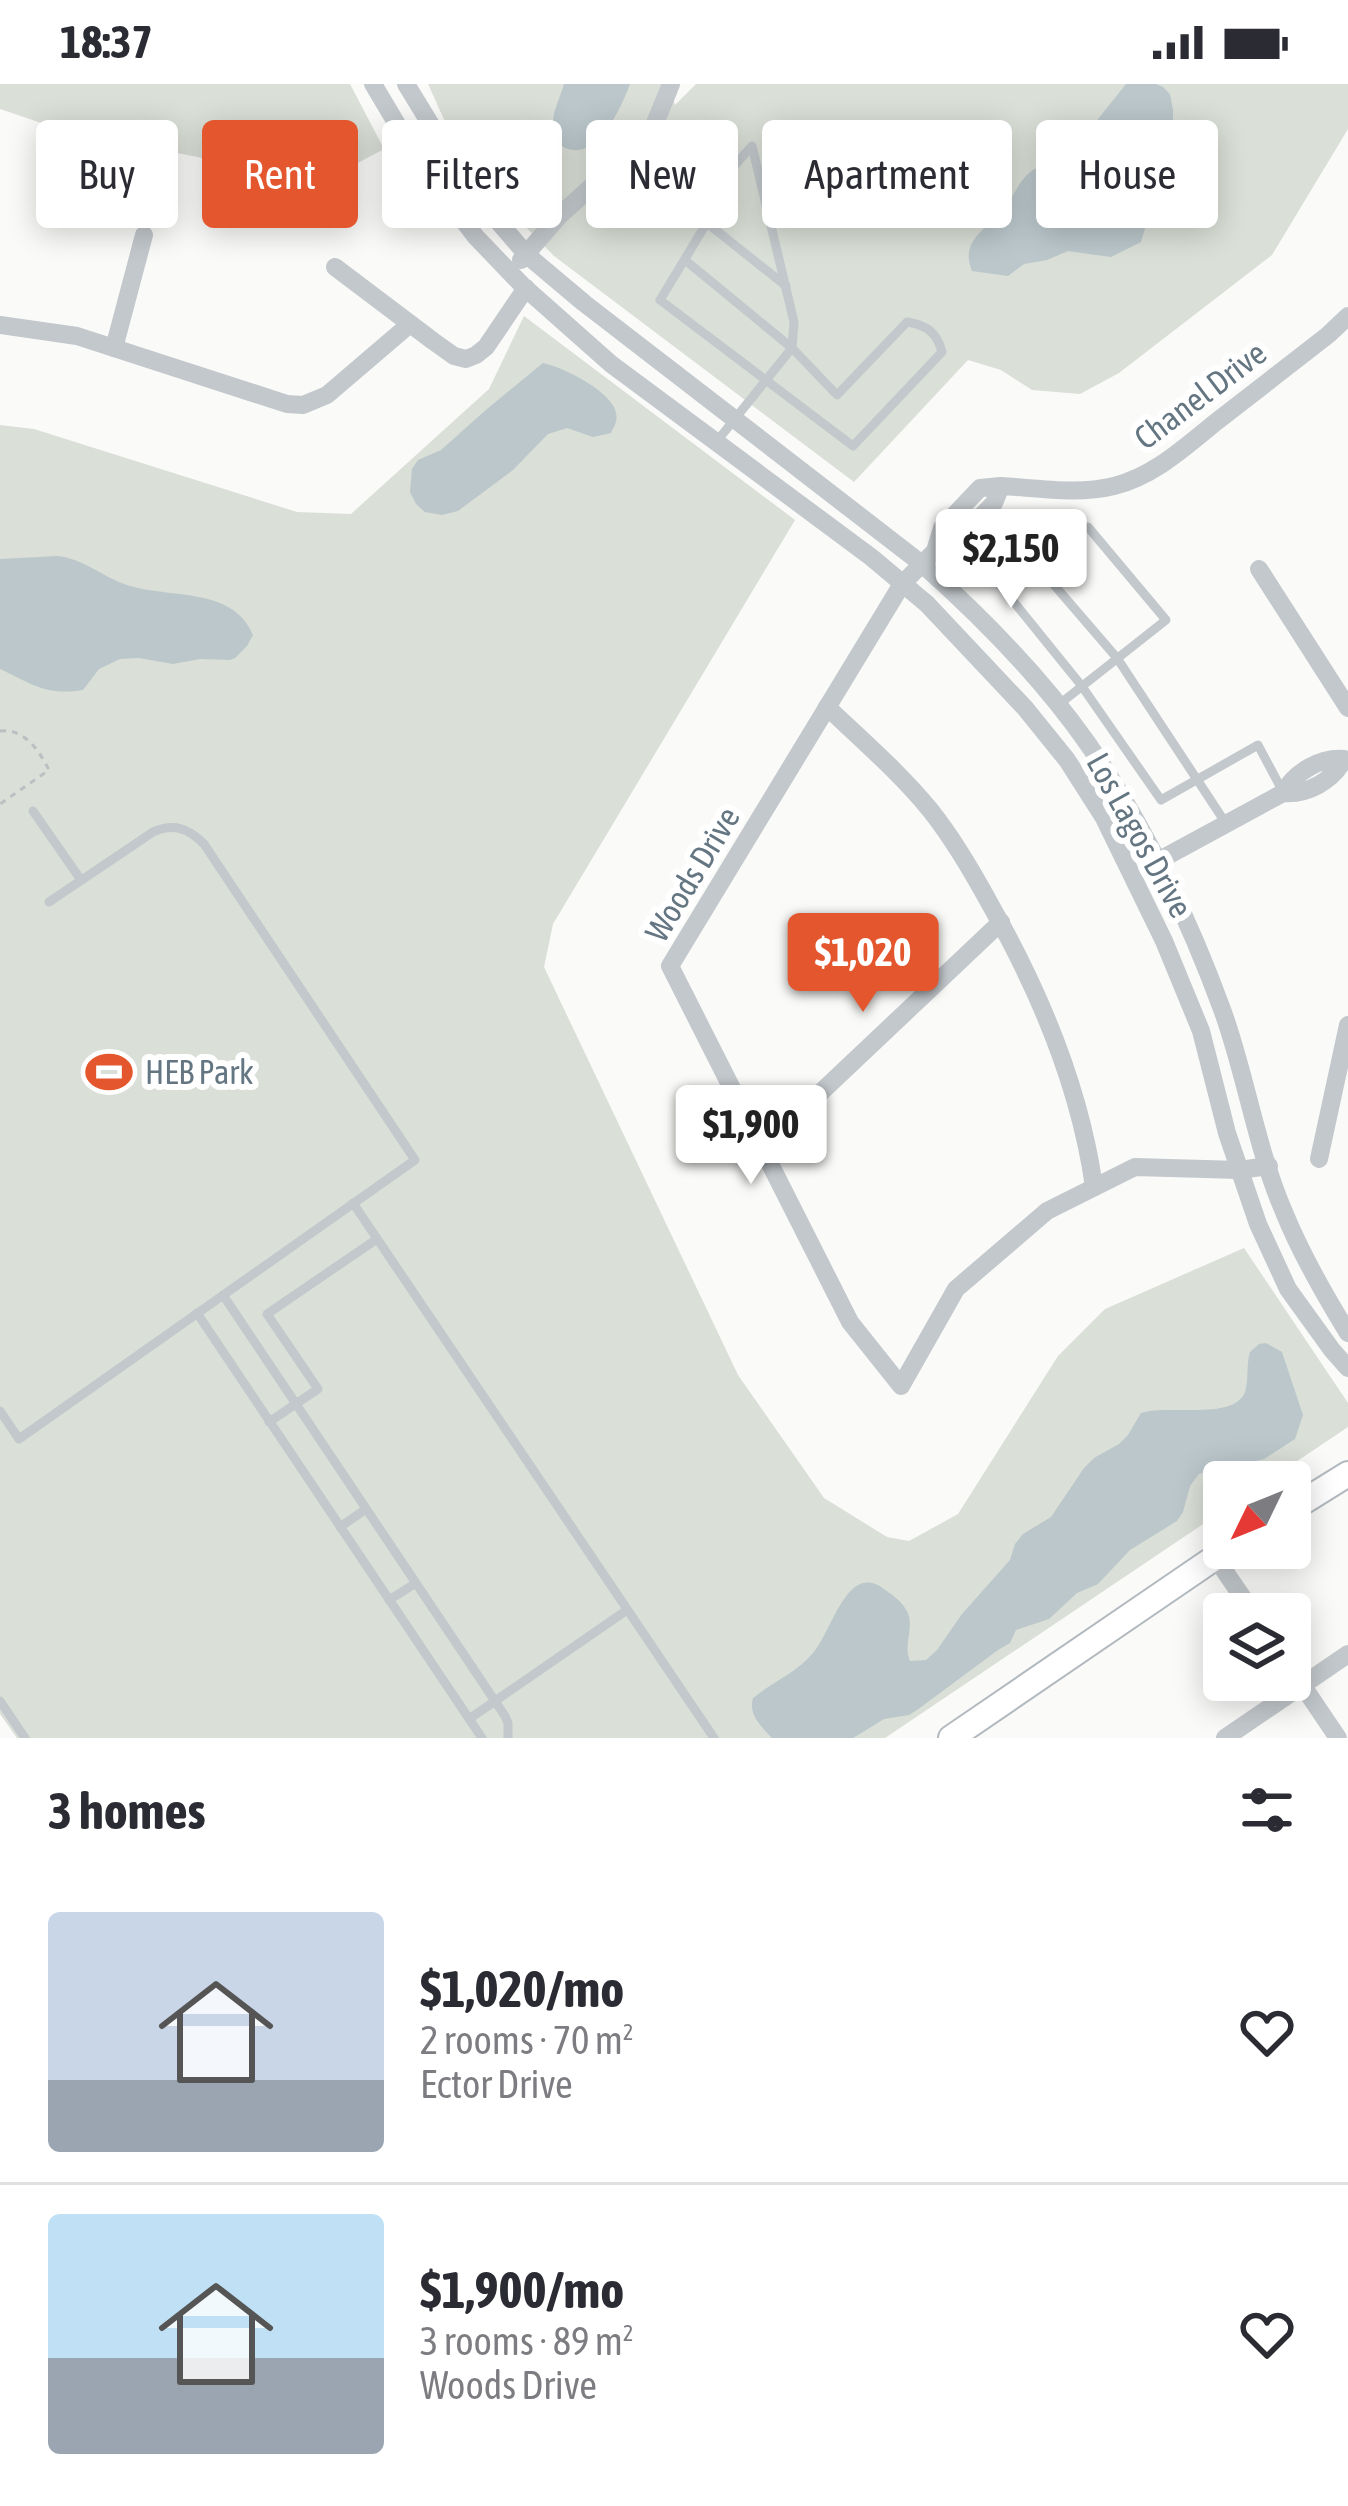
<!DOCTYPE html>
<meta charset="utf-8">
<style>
body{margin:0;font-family:"Asap Condensed",sans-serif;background:#f7f7f7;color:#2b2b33;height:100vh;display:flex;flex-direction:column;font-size:45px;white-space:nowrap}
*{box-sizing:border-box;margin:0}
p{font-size:39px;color:#7c7c81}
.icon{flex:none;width:66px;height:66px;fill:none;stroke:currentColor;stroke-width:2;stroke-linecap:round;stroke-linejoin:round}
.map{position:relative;height:1654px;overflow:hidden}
.panel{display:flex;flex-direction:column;background:#fff;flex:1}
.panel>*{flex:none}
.top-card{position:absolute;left:36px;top:36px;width:1278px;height:108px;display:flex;gap:24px}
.needle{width:78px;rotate:227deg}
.buttons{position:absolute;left:1203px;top:1377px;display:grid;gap:24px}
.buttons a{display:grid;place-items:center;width:108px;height:108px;border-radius:12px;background:#fff;box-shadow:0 6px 30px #0003;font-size:60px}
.price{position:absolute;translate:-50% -102px;padding:0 27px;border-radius:12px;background:#fff;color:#222;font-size:39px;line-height:78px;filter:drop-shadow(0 3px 6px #0008)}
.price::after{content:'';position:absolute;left:50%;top:72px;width:36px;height:27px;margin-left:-18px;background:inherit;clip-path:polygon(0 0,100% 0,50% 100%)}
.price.selected{background:#e4572e;color:#fff}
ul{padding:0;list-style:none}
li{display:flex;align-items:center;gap:36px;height:300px;padding:0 48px}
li+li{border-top:3px solid #e1e1e2}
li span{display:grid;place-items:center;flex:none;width:336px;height:240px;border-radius:12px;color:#555}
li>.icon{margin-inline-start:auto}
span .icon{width:144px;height:144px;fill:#fffc;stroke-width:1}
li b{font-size:51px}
h2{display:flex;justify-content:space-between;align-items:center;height:144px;padding:0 48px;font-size:51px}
.tag{padding:0 42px;border-radius:12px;background:#fff;box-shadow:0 6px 30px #0003;font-size:42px;line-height:108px}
.tag.selected{background:#e4572e;color:#fff}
.status{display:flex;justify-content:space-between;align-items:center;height:84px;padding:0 60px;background:#fff;direction:ltr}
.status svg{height:33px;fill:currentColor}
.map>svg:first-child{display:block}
</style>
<div class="status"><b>18:37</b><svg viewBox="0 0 49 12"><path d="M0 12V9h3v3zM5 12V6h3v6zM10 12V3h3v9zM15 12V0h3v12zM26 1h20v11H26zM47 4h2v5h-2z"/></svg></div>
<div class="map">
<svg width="1348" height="1654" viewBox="0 0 1348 1654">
<rect width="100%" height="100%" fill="#fafaf8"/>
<g fill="#dadfd7">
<path d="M0,0H350L384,65L322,98L62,46L0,25Z"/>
<path d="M428,0H668L675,21L696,0H1348V45L1272,171L1119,289L1080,310L1032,306L1001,286L968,276L854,398L554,172L519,136L451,51Z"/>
<path d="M524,232L795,436L553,840L544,883L738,1291L824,1414L887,1453L909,1457L958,1430L1058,1272L1105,1225L1244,1164L1348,1319V1343L1266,1398H1224V1426L885,1654H17L0,1630V341L34,345L297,428L351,430L489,305Z"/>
</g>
<g fill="#bbc7cb">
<path d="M564,0H630C622,22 595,83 562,62C555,57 552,44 553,36C554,25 561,11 564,0Z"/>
<path d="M1126,0H1156L1163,3L1170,10L1173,26V43L1155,81V111L1141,158L1111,173L1068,167L1047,176L1024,180L1008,192L972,187C959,156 988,144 1004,125C1014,113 1019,95 1033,86C1047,78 1062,75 1075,64Z"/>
<path d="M543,279C563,283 613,308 616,329C618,338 614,342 611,349L593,353L567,344L548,350L513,386L458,427L442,431L425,428L416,420L410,408L412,385L418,376L441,366L487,325Z"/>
<path d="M57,472C82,474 103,493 127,501C169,515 233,502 253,551L247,562L235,574L230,576L200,575L173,580L139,574L120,575L99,585L83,606C45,612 33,600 0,585V475Z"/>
<path d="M1266,1259L1282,1268L1303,1331L1295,1355L1264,1375L1243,1380L1235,1386L1208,1387L1199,1390L1190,1402L1183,1428L1177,1437L1130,1466L1098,1500L1077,1509L1049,1535L1016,1546L1010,1559L998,1566L917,1626L909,1631L884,1635L853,1654H772C761,1642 748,1631 753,1614C773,1598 796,1589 813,1569C832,1548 847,1477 884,1505C891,1510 900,1516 905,1524C917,1541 902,1559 910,1577L926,1576L937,1566L962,1530L1010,1476L1015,1460L1023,1450L1051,1433L1084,1384L1094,1374L1119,1360L1128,1351L1141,1329C1167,1320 1234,1337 1245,1308C1249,1296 1246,1281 1250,1268L1259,1260Z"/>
</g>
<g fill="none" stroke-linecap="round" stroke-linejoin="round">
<defs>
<g id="secondary">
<path d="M1290,1426L1348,1390"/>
<path d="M951,1654L1229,1464"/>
</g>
</defs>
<use href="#secondary" stroke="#b3babf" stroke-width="28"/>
<path stroke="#bbbfc2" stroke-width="3" stroke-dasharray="6 6" stroke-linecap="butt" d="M0,647C24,644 39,666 49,686L0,720"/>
<g stroke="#c3c8cc" stroke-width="9">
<path d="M707,139L786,202"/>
<path d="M685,176L792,264L837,311L907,238C926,241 937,248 942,268L853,362L660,216L723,112L726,91L752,62L794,238L792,264L717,357"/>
<path d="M1006,445L1117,574L1225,738"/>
<path d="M1057,622L1166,536L1088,443L1006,445L975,470L1081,601L1161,716L1258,661L1282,706"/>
<path d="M33,727L81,796"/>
<path d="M353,1119L714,1654"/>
<path d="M223,1211L505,1632L508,1639V1654"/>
<path d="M197,1229L482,1654"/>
<path d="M0,1327L19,1355L415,1076L204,760C188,744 174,739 153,748L49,818"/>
<path d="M269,1338L318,1305L267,1230L377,1155"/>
<path d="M340,1443L366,1425"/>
<path d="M389,1516L416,1499"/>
<path d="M0,1617L25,1654"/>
<path d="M469,1635L627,1526"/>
</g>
<g stroke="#c3c8cc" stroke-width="18">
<path d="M373,0L423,84L476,153L523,202L611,280L871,473L927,520L1025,624L1067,676L1104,734L1164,857L1201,947L1227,1049L1258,1140L1288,1205L1332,1266L1348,1284"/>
<path d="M406,0L470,105L527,171L584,219L922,480C983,534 1041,593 1088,660C1145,742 1189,835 1223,928C1246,992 1257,1066 1284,1128C1301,1170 1324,1210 1348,1249"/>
<path d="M521,176L559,132L651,49L671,0"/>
<path d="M335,183L433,257L454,272L466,275L476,271L486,263L526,204"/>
<path d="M0,241L77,252L287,320L303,321L327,311L410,240"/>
<path d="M114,264L144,151"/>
<path d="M1001,402C1037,404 1078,411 1114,402C1154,392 1185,363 1216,338C1253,309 1291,280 1328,251L1348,232"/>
<path d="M935,467L942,444L980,404L1001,402L994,419L956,458L935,467L902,500L670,882L850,1238L901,1302L956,1205L1047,1127L1135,1083L1239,1086L1269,1082"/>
<path d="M1259,485L1348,624"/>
<path d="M827,623C862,656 900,689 931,727C954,756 972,787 990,820C1040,908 1080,1002 1094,1103"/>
<path d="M1156,778L1283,709C1295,688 1320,673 1344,675C1333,697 1307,711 1283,709"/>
<path d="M762,1064L1001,838"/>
<path d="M1319,1075L1348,941"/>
<path d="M1215,1473L1254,1530"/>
<path d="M1290,1583L1338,1654"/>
<path d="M1225,1654L1348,1570"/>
</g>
<use href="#secondary" stroke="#fff" stroke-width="24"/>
</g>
<defs>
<symbol id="stadium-bare" viewBox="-9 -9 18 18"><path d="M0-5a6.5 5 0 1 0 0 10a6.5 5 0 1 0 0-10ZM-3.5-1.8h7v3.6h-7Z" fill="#e4572e" stroke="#fff" stroke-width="2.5" paint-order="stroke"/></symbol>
</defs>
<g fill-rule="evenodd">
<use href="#stadium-bare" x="76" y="955" width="66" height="66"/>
</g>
<g text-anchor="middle" stroke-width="12" stroke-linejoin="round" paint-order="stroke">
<g font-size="33" fill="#657683" stroke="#fff">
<text transform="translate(1200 311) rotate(-37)" y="12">Chanel Drive</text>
<text transform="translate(1140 751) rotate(61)" y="12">Los Lagos Drive</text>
<text transform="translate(692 790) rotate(-59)" y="12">Woods Drive</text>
</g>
<g font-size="33" fill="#657683" stroke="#fff" text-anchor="start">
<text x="145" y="1000">HEB Park</text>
</g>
</g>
</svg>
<div class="buttons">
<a><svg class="needle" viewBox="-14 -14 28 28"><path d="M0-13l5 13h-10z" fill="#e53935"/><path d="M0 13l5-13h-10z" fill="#7c7c81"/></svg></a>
<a><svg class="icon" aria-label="layers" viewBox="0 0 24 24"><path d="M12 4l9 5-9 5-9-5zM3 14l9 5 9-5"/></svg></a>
</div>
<b class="price" style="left:1011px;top:527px">$2,150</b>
<b class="price selected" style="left:863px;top:931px">$1,020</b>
<b class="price" style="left:751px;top:1103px">$1,900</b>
<div class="top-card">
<a class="tag">Buy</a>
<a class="tag selected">Rent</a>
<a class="tag">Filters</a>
<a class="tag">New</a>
<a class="tag">Apartment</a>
<a class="tag">House</a>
</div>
</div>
<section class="panel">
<h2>3 homes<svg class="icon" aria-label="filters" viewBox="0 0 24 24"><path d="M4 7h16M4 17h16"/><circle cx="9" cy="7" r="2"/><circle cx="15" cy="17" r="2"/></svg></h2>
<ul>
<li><span style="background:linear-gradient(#c9d6e8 70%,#9aa5b1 0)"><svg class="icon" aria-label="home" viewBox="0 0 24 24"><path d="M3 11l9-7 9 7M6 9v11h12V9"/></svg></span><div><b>$1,020/mo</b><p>2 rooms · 70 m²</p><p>Ector Drive</p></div><svg class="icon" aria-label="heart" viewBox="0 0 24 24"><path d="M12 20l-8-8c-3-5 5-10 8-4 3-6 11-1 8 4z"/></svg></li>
<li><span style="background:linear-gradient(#bfe0f5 60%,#9aa5b1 0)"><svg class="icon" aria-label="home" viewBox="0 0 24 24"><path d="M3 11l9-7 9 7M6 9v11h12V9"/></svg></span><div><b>$1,900/mo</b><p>3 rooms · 89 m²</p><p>Woods Drive</p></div><svg class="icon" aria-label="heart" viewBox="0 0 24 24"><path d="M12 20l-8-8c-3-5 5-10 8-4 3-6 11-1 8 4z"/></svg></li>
</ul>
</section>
